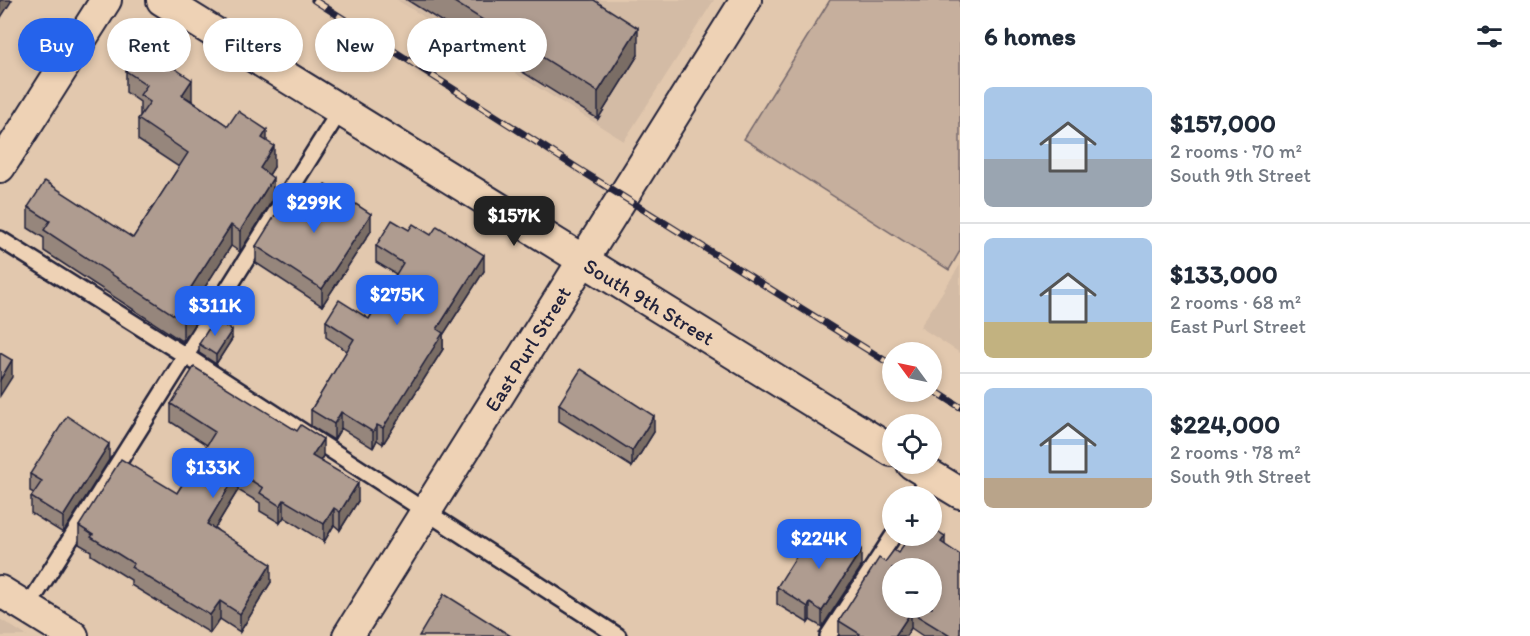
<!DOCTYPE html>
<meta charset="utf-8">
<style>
body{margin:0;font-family:Itim,sans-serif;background:#f2f2f3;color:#1f2937;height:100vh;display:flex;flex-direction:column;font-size:22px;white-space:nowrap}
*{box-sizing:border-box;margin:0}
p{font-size:20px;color:#747a83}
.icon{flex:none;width:33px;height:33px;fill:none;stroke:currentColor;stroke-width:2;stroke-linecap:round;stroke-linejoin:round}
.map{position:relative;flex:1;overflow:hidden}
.sheet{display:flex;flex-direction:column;background:#fff;width:570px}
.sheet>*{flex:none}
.top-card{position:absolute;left:18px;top:18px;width:570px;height:54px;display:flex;gap:12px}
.needle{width:39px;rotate:303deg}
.fabs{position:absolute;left:882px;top:342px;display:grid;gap:12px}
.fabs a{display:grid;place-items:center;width:60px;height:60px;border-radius:50%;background:#fff;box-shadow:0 3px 9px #0003;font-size:30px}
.price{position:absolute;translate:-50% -51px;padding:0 14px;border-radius:12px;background:#2563eb;color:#fff;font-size:20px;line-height:39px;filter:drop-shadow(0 2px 3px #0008)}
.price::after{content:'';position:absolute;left:50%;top:36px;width:18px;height:14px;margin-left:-9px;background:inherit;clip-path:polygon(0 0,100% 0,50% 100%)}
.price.active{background:#222;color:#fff}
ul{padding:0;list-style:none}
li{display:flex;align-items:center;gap:18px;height:150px;padding:0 24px}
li+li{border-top:2px solid #e0e1e3}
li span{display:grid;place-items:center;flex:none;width:168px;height:120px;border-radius:9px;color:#555}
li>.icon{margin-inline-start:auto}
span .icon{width:72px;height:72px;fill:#fffc;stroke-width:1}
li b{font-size:26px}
h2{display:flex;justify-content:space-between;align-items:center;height:72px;padding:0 24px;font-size:26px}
.chip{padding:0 21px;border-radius:27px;background:#fff;box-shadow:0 3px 9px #0003;font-size:21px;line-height:54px}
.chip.active{background:#2563eb;color:#fff}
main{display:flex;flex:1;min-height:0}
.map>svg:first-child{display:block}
</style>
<main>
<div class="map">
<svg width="960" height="636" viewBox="0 0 960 636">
<rect width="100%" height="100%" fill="#e2c8ae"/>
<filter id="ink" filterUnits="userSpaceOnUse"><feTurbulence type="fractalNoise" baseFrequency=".0167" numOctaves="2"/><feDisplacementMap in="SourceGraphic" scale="12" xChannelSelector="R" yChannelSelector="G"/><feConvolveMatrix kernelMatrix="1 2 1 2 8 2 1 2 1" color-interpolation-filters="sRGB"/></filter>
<g filter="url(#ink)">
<g fill="#d3bba5">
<path d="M397,0H714L624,141Z"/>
<path d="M960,265V353L920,327Z"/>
<path d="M0,619L27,636H0Z"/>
</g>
<path fill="#c6af9d" stroke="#74686c" stroke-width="1.5" d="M830,0H960V251L949,270L744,139Z"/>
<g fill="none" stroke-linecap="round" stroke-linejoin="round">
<defs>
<g id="service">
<path d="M0,239L186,356L618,636"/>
<path d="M918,496L931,475"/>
<path d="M27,608L341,109"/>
<path d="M828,636L893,536"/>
</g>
<g id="minor">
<path d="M162,0L892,451"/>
<path d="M0,167L106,0"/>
<path d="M912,464L960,493"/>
<path d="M0,591L73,636"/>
<path d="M348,636L746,0"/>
</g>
</defs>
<use href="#service" stroke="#22223b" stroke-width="20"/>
<use href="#minor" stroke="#22223b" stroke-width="34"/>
<use href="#service" stroke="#eed2b5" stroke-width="15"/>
<use href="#minor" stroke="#eed2b5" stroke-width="30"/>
<defs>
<g id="rail">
<path d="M314,0L577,168L892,365"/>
<path d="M932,389L960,407"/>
</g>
</defs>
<use href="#rail" stroke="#22223b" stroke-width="7"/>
<use href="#rail" stroke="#eed2b5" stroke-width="4.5" stroke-dasharray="14" stroke-linecap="butt"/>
</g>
<g fill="#96867c" stroke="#22223b" stroke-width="1.5">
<path d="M407,0H594L638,55L598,119Z"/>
<path d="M126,71L192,101L228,126L267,142L274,167L269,175L273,199L240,252L231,246L198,298V318L183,342L44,251V238L28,228V207L133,238L179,167L138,140V119L140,116V102L126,92Z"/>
<path d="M309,208L371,231L322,306L256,263V246Z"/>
<path d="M409,230L484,271L443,335V349L383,444L377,440L373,448L341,428L334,440L311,426V410L347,351L326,337V321L369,319L396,274L376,262V246Z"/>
<path d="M232,339L216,364L199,353V344Z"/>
<path d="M171,404L323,456L320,461L358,501L340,530L334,525L324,542L284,517L280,523L260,511V503L238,490L215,528L271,582L240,632L220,619L210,633L131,585V580L91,555V551L79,544V526L177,493L207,445L171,422Z"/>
<path d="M559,404L654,432L632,467L559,421Z"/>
<path d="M109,460L63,533L31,513V497L34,493L30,491V474Z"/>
<path d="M945,545L960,636H923L911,628L906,636H839V621L885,562L898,553Z"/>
<path d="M805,556L861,567L822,627L810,620L808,623L777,604V587Z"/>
</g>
<g fill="#7a6d65" stroke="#22223b" stroke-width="1.5">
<path d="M0,0H12L0,19Z"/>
<path d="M638,28V55L598,119V92Z"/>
<path d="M192,80V101L182,95Z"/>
<path d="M267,130V151L262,138Z"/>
<path d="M274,146V167L260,189V168Z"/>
<path d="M273,178V199L240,252V231Z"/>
<path d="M371,214V231L322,306V289Z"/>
<path d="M231,225V246L198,298V318L183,342V321L188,292Z"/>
<path d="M484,255V271L443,335V349L383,444V428L437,329Z"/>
<path d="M232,330V339L216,364V355Z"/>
<path d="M12,360V377L0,396V380Z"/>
<path d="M341,412V428L334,440V424Z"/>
<path d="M654,416V432L632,467V451Z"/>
<path d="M377,425V440L373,448V432Z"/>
<path d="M323,439V456L312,474V456Z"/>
<path d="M109,444V460L63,533V517Z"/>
<path d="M238,472V490L207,541V524Z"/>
<path d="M358,483V501L340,530V512Z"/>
<path d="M284,500V517L280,523V506Z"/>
<path d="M334,508V525L324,542V524Z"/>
<path d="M945,536V553L941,542Z"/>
<path d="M861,550V567L822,627V611Z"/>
<path d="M271,564V582L240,632V614Z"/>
<path d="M220,601V619L210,633V615Z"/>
<path d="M810,603V620L808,623V607Z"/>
<path d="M911,612V628L906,636H895Z"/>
</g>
<g fill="#af9c90" stroke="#22223b" stroke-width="1.5" fill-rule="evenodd">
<path d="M451,0H594L638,28L598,92Z"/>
<path d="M143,47L192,80L182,95L228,126L238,111L267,130L262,138L274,146L260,168L273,178L240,231L231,225L188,292L198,297L183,321L44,230L50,221L28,207L45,181L133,238L188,153L138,119L150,102L140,95L147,85L126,71Z"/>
<path d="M325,184L371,214L322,289L256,246L289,193L309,208Z"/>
<path d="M392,220L409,230L413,224L431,235L437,226L484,255L437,329L443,333L383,428L377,425L373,432L341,412L334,424L311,410L354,339L326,321L339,300L369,319L403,263L376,246Z"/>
<path d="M214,320L232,330L216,355L199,344Z"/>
<path d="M0,353L12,360L0,380Z"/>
<path d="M194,367L297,431L301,425L323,439L312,456L358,483L340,512L334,508L324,524L284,500L280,506L260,493L263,488L238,472L207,524L271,564L240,614L220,601L210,615L131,567L134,564L91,537L93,535L79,526L121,459L177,493L215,432L171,404Z"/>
<path d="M581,369L654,416L632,451L559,404Z"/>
<path d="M67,416L109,444L63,517L31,497L42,481L30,474Z"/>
<path d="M824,527L861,550L822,611L810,603L808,607L777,587L799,552L805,556Z"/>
<path d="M932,528L945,536L941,542L960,555V636H950L911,612L895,636H858L860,634L839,621L879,558L885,562L894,550L898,553L910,536H932ZM892,568H932V608H892Z"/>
<path d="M444,594L511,636H419Z"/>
</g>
</g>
<g text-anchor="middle" stroke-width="4.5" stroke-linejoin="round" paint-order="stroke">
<g font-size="21" fill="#22223b" stroke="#eed2b5">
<text transform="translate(649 302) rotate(31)" y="7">South 9th Street</text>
<text transform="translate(528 349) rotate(-58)" y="7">East Purl Street</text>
</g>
</g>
</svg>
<div class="fabs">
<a><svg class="needle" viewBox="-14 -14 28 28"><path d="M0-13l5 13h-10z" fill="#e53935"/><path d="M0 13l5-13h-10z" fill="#747a83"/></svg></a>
<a><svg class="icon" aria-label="locate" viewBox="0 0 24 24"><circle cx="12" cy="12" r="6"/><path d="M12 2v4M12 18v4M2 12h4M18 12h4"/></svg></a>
<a>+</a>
<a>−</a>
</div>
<b class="price" style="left:314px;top:234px">$299K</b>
<b class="price active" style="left:514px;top:247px">$157K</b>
<b class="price" style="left:397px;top:326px">$275K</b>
<b class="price" style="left:215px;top:337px">$311K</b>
<b class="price" style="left:213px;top:499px">$133K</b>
<b class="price" style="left:819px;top:570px">$224K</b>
<div class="top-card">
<a class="chip active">Buy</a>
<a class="chip">Rent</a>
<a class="chip">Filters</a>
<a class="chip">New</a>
<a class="chip">Apartment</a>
</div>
</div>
<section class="sheet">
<h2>6 homes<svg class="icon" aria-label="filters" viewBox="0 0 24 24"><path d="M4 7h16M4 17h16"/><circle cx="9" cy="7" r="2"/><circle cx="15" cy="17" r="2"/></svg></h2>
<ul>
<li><span style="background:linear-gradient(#a9c7e8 60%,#9aa5b1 0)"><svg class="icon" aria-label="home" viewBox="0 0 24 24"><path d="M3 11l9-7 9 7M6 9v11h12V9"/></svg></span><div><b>$157,000</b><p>2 rooms · 70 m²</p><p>South 9th Street</p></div></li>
<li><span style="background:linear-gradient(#a9c7e8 70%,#c2b280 0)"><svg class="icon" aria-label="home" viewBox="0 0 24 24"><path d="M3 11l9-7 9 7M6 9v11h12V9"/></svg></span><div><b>$133,000</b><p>2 rooms · 68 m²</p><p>East Purl Street</p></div></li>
<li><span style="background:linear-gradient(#a9c7e8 75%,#b9a48a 0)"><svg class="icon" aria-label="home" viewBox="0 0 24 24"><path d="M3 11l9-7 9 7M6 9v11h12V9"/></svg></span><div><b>$224,000</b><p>2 rooms · 78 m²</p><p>South 9th Street</p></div></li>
</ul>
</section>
</main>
